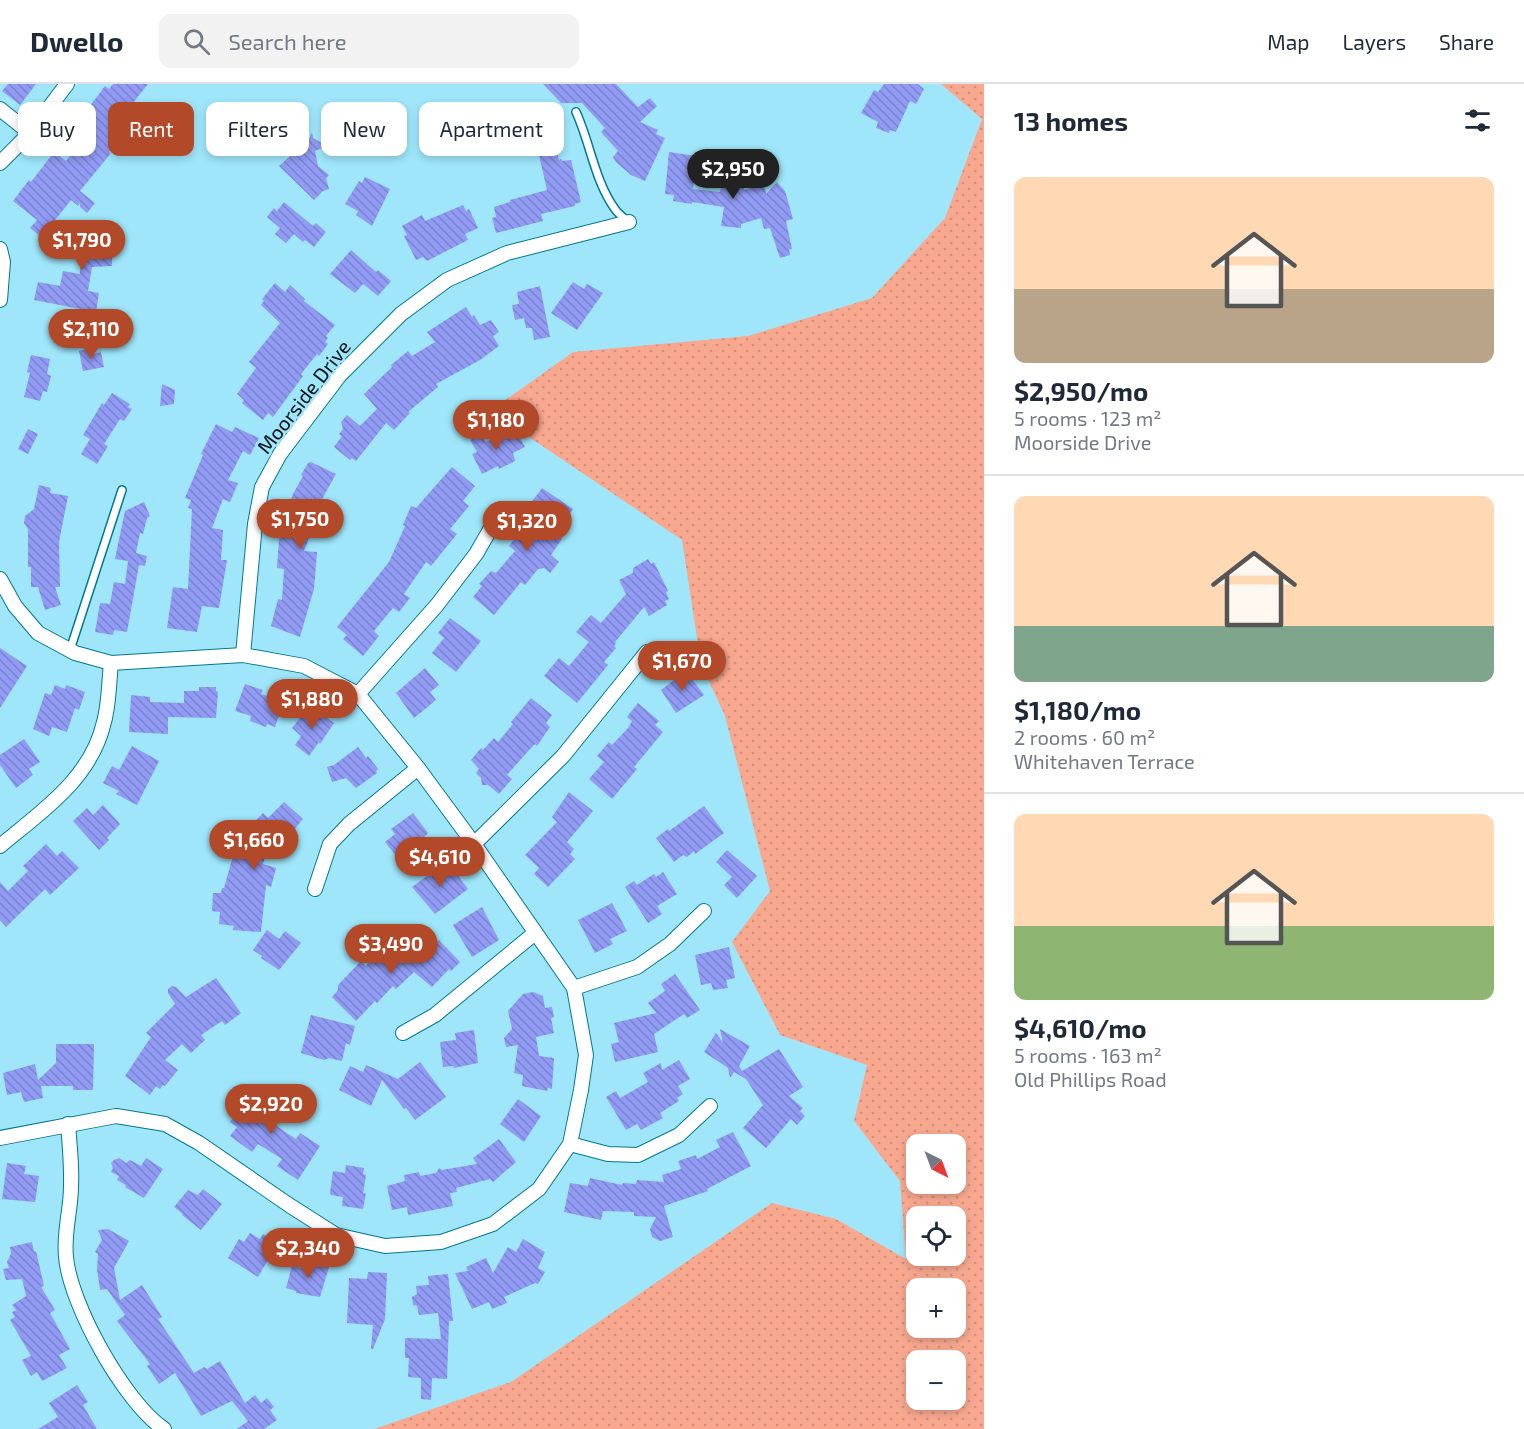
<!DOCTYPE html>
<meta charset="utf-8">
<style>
body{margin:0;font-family:"Exo 2",sans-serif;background:#f2f2f3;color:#1f2937;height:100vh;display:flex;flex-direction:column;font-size:22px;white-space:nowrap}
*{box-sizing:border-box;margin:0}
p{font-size:20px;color:#747a83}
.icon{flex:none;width:33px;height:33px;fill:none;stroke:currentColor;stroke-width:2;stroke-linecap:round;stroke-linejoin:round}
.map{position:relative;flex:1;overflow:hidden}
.side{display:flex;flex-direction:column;background:#fff;width:540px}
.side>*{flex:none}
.guide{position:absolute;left:18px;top:18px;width:570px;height:54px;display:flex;gap:12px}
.needle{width:39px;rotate:138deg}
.buttons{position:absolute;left:906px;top:1050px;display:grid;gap:12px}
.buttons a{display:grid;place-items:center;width:60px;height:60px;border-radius:12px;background:#fff;box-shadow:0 3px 9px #0003;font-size:30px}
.price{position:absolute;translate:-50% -51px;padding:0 14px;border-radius:21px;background:#b24a29;color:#fff;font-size:20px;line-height:39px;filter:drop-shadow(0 2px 3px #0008)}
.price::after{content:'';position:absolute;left:50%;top:36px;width:18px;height:14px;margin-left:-9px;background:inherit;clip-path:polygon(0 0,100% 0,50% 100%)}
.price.active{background:#222;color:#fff}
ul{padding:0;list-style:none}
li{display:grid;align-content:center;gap:12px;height:318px;padding:0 30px}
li+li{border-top:2px solid #e0e1e3}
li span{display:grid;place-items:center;height:186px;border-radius:12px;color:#555}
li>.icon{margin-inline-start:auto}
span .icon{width:108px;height:108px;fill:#fffc;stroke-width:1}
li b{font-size:26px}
h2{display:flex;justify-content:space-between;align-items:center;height:72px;padding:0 30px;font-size:26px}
.pill{padding:0 21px;border-radius:12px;background:#fff;box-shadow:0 3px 9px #0003;font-size:21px;line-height:54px}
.pill.active{background:#b24a29;color:#fff}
header{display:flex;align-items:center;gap:36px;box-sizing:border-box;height:84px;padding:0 30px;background:#fff;border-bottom:2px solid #e0e1e3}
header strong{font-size:28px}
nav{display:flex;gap:33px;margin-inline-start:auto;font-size:21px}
.search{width:420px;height:54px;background:#f2f2f3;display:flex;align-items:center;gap:15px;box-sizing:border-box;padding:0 21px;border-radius:12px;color:#747a83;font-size:22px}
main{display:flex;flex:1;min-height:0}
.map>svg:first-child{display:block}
</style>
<header>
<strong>Dwello</strong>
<div class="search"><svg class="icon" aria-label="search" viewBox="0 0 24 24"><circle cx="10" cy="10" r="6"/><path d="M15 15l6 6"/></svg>Search here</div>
<nav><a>Map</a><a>Layers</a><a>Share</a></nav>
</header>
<main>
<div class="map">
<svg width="984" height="1345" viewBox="0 0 984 1345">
<defs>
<pattern id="grass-dots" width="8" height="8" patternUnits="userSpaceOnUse" patternTransform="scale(1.5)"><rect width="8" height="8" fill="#f9a890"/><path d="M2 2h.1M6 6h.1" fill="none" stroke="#d48f7b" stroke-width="1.8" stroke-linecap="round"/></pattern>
<pattern id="building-back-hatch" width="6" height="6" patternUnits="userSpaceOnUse" patternTransform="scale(1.5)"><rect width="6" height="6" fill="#919bf4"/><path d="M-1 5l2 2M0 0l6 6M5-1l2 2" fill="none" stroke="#7b84d0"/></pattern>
</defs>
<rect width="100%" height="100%" fill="#9fe6fb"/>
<path fill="url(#grass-dots)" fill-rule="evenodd" d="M941,0H984V1345H374L511,1298L772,1119L836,1135L906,1175L900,1097L854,1037L867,981L780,951L732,858L770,807L725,632L701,580L682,456L490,327L573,268L748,252L872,214L945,134L982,35ZM916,1060H956V1100H916ZM916,1132H956V1172H916ZM916,1204H956V1244H916ZM916,1276H956V1316H916Z"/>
<g fill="url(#building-back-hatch)">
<path d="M8,0H36L20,21L2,7Z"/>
<path d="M113,0H148L129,24L126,21L113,38L118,42L115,46L117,56L109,68L111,69L80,107L95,119L87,129L80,123V119L78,122L71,116L52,140L59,145L50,157L43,151L41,153L30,144L37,136L13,117L29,96L31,98L54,68L66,77L80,59L69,50L105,2L109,5Z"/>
<path d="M543,0H616L638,23L650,14L657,22L640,38L658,46L656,50L665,54L645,97L631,91L616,78L613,73L618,67L601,48L605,44L582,19H561Z"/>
<path d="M884,0H918L924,5L916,20L910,17L896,48L890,46L889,49L876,44L878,38L861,29L874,6L878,8Z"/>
<path d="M312,49L313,54L327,62L315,67L318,82L329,91L326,94L329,105L323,107L314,116L279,82L297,66L300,70Z"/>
<path d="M557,67L559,76L561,75L562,77L571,76L581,118L575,120V122L541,130L543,137L496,149L492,134L496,133L494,123L510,118V116L547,106L539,71Z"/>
<path d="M669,68L696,72L693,105L720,108L723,95L745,99L744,106L764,100L766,110L777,98L785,107L793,135L786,137L792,165L789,166L790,171L780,174L770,144L764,145L761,134L741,140V144L721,142L724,123L692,118V120L673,117L674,111L665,110Z"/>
<path d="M365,93L390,105L372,142L356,131L358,127L345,120L359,97L362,99Z"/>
<path d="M284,118L313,142L316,139L326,148L314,163L305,156L303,158L294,150L286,159L275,150L280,144L267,133L274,124L277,127Z"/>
<path d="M463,121L466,127L469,125L478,144L465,150L468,156L427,177L423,173L416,176L404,152L407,151L402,142L422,131L425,137Z"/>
<path d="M86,140H112V182L92,183L88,207L99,209L96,228L34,216L38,198L60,202L63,187L80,190V144H87Z"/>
<path d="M351,166L376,188L378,186L391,197L378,212L363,200L355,209L330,190Z"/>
<path d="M573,198L584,205L587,200L603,209L577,246L551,229Z"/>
<path d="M275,199L285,208L290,201L305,215L304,217L335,241L326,252L328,254L325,258L328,260L319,272L317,270L301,290L303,292L273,333L268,329L263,336L242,319L244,316L237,310L256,284L249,278L280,239L261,221L264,217L262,215Z"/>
<path d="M540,202L550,253L534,256L532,244H526L524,234L515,236L512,221L519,220L517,208Z"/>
<path d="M466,223L472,233L474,231L480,241L491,236L499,248L493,252L499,262L480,276L436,300L438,303L408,328L410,329L394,346L386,339L356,377L352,374L350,376L334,363L342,352L339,350L343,345L341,338L347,331L360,342L377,325L364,310L392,283L391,281L408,267L412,272L435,258L427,248Z"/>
<path d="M93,264L94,270L101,268L104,283L83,287L79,267Z"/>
<path d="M31,271L50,275L47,290L51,292L47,308L43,307L40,317L24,313L30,289L27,288Z"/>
<path d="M162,300L175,306L174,320L160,322Z"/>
<path d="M112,309L130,320L128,323L132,325L124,337L120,335L104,360L108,362L97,380L81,370L90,355L83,351L102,319L104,321Z"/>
<path d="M216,340L232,348L235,343L259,354L250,371L243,367L228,396L238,399L230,418L223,415L212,444L223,446L221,476H227L219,524L202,522L197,548L167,544L173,503L188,505L192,425L188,424L191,416L185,414L203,371L201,370Z"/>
<path d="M28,345L38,350L28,370L18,365Z"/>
<path d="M509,346L513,355L519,352L525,363L513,369L515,377L499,385L498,382L482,390L472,370L477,368L470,356L482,350L486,358Z"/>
<path d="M311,378L336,390L317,424L320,425L304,467L317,468L314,505L300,553L271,542L278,515L282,516L284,485L277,484L279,455L288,432L285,431L293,410L303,392L301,391L308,379Z"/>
<path d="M452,383L475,402L463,417L469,422L450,445L457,450L431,482L426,478L404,510L410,514L399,528L393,524L374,547L379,552L363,572L343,555L347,551L337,543L389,478L405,442L403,441L411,422L416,424Z"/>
<path d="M39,401L51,404L50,409L68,412L59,458L60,503H55L61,521L45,526L38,503H31V483H28V445L24,439L25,432L34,425Z"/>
<path d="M542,404L573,425L556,450L562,455L551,471L559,478L550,489L544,484L538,485L525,501L521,498L494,531L473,513L482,502L479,500L491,487L496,489L515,467L509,462L538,423L531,419Z"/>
<path d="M144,418L150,432L147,434L143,450L140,449L136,469L147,472L145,482L139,481L127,548L114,546L113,551L95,548L100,519L110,520L114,498L125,500L128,477L115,475L125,427Z"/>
<path d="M648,475L651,480L654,478L668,507L666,508L669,515L665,517L667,521L649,532L644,523L615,558L616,559L614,562L616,564L604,578L608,581L577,619L544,592L559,574L569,582L589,558L576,548L591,531L601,539L626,510L619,496L633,489V484Z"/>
<path d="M450,534L481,557L456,588L432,569L444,554L438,549Z"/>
<path d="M0,564L27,582L0,624Z"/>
<path d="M425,584L439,601L430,608L436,616L414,634L396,609Z"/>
<path d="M686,587L704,611L676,629L661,606Z"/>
<path d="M245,600L263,606L261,610L284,617L275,643L267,640L266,643L250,637L251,632L235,627Z"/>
<path d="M55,601L65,605L66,601L85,608L79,626L75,624L67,648L52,643L49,652L33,645L45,609L51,611Z"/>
<path d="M199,603H216V607L218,608L216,634L168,633V650L129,648L131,611L150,613V618L184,619V607H199Z"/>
<path d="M531,614L552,631L546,639L550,643L537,662L535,660L530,665L507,691L512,695L499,710L488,701H482L481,694L476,689L479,685L471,676L481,664L483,666L494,654L498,658L513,640L511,638Z"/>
<path d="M638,619L659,637L655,641L663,648L634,683L637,685L612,715L589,695L604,678L597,672L609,658L612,661L628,644L632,637L627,633Z"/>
<path d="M309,622L334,639L320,660L319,658L309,672L295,661L301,652L292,644Z"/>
<path d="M24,655L40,678L29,685L33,691L16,704L0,681V671Z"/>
<path d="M132,662L159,677L137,721L116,710L119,707L103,699L112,682L119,686Z"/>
<path d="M358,663L366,674L368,672L378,685L376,687L377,689L356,704L346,694L332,698L327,683L334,681Z"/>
<path d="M569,708L593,727L567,758L574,765L570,770L575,775L548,803L534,790L539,784L525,771L557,738L552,733Z"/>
<path d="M284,718L303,735L293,747L299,752L287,766L271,753L263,780L276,784L271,803L266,801L261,848L233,846L234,842L219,840L220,828L212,827L213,809H221L222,804H224L233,772L240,774L248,745L263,729L268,734Z"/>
<path d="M103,721L120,740L107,754L109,756L99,766L73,737L87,724L93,731Z"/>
<path d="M704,722L724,749L695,770L694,767L687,773L683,771L674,778L656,754L668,745L669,747Z"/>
<path d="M413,729L428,749L422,755L429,764L405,783L385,758L395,750L391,745Z"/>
<path d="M46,760L57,772L62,767L79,784L50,811L45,805L6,843L0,836V798L8,807L28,787L23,782Z"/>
<path d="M727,766L757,792L737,814L724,801L732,793L716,778Z"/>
<path d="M442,781L446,787L451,784L454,786L468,805L435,830L412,803Z"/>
<path d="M663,788L677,810L657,822L662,830L648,839L625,803L634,797L637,801L654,790L656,793Z"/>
<path d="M612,819L627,847L610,855L613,860L595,869L578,836Z"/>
<path d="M482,823L499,856L472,873L453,841Z"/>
<path d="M267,846L279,855L285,847L301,859L279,886L261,874L262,872L253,866Z"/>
<path d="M399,854L421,874L439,856L460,878L451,887L449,885L432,903L414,888L396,905L393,902L377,919L375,917L356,937L332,913L338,906V901L361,877L366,882L378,869L383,873Z"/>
<path d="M729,863L735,894L726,896L728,904L713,906L711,899L701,901L695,871Z"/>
<path d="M675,890L700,926L687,934L684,930L654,950L658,968L615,978L611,960L619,958L614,939L656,929L648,919L665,907L661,900Z"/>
<path d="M216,894L241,929L225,941L222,937L201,951L205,956L191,969L182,960L165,976L178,986L165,1002L163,1001L160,1005L156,1002L150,1011L125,992L151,953L146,949L175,920L168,909V905L172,902L176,903L186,913Z"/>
<path d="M533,908L543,912L545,924L552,923L554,933L551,934L554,949L536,953L539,972L554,974L552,1005L548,1004L547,1007L522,1002L523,991L514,989L518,961L506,963L504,954L512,945L508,927L523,910Z"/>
<path d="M311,931L355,942L350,961L346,959L342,977L329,974L324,976L301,969Z"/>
<path d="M720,945L750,962L739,982L742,987L779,965L803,1003L789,1012L803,1024L800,1027L805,1032L797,1041L791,1035L766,1064L743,1044L763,1021L746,995L734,988L730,994L728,984L704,968L716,949L723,959Z"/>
<path d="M474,946L478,979L454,984L453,982L443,983L440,958L456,956L455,949Z"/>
<path d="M56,960H94L93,1006H73V1002H41L43,1014L24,1018L21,1008L7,1011L3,989L35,980L38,996L56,979Z"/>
<path d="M679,976L690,995L678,1002L683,1010L677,1014L679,1017L660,1029L663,1034L641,1046L637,1040L626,1046L606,1013L616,1007L620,1014L648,998L643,989L661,979L662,986Z"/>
<path d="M420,978L446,1013L415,1036L406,1024L404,1025L382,996L371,1022L339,1006L350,982L363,988L366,981L398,995Z"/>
<path d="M252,1006L281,1026L272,1039L296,1055L300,1049L320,1062L298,1096L277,1082L282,1075L258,1060L252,1068L230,1052L237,1043L230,1038L242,1023L238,1019L243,1011L247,1013Z"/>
<path d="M518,1015L541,1032L524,1058L500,1040Z"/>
<path d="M733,1048L751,1082L707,1105L708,1107L664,1122L673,1153L660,1157L652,1153L650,1145L656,1133L634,1132V1128L603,1127L601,1136L564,1128L570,1099L588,1102L590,1094L622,1101L623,1099L636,1100L637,1096L664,1098L662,1091L681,1085L678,1077L696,1071L697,1075L720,1063L716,1056Z"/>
<path d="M499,1055L516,1078L493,1098L490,1095L456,1104L457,1108L450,1109L453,1122L408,1131L407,1123L392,1126L387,1102L405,1097L404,1091L419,1088L420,1092L436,1089L439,1084L442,1086L477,1080L473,1074Z"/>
<path d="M119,1074L126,1079L130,1076L141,1082L146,1074L163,1085L144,1114L125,1103L126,1101L117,1096L119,1092L111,1088L113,1084L111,1079L114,1076Z"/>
<path d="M7,1079L26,1082L24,1090L39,1092L35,1118L2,1115Z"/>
<path d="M346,1081L364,1084L363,1090L366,1091L363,1110L366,1109L363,1125L342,1122L343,1113L331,1111L330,1109L333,1087L345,1089Z"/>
<path d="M203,1105L222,1120L201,1146L182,1131L183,1130L174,1123L188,1106L198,1111Z"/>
<path d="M108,1145L129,1157L114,1184L120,1216L142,1201L162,1233L158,1235L194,1289L204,1283L207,1285L220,1277L245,1319L255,1311L261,1319L267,1314L274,1323L270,1326L277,1336L264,1345H237L248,1337L232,1317L201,1332L175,1289L159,1300L147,1282L150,1280L117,1237L125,1231L107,1205L100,1206L97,1185L98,1170L95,1168L102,1156L98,1146Z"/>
<path d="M250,1149L260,1155L263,1150L278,1159L258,1193L228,1174L239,1155L244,1158Z"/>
<path d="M523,1155L545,1168L538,1184L545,1188L538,1200L535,1199L504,1213L507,1219L492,1225L489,1218L472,1225L455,1189L468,1187L466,1183L486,1174L493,1189L508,1163L516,1168Z"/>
<path d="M32,1158L34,1168L36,1167L44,1202L41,1203L55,1226L50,1229L70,1265L59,1271L67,1284L42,1297L37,1288L31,1292L22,1276L31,1272L10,1236L15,1233L12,1228L16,1226L12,1221L26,1212L22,1195L6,1196L3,1185L9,1184L7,1178L11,1170L10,1163Z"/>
<path d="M309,1177L329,1183L320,1213L296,1209V1207L286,1204L292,1182L302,1184L303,1179L308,1180Z"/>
<path d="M368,1188L387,1189L385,1235L373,1265H371L373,1241L347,1239L349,1194L367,1195Z"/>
<path d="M448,1190L453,1237H449L447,1295L432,1294L431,1316L421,1315V1294L408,1293L409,1274H405V1254L441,1255L438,1229L419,1231L417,1222L413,1221L412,1213L417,1210L416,1202L429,1201L428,1192Z"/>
<path d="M77,1301L88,1318L83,1321L97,1345H38L58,1333L49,1319Z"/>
</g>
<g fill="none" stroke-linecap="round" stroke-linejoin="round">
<defs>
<g id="service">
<path d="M576,28C590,58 595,98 615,125C618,130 624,134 629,138"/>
<path d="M70,566L122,406"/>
</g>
<g id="minor">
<path d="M0,25L30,49"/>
<path d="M0,79L30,49L67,0"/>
<path d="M0,165L3,178L0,216"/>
<path d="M0,495L15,522L38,549L75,569L111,579L243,571L304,582L358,610L418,684L474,760L574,904L586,971L581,1006L570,1060L539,1105L493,1140L441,1158L385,1162L336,1151L289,1121L199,1059L165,1040L116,1032L0,1054"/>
<path d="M243,571L255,440L262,403L280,370L340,291L401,230L447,196L507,169L629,138"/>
<path d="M358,610L437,521L476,470L502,425"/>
<path d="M474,760L563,672L647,568"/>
<path d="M0,762C42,727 91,695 104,638C109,620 109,598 111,579"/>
<path d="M315,805L330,760L349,740L418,684"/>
<path d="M574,904L637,883L670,860L704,827"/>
<path d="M403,949L435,931L535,849"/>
<path d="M68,1040C70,1065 73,1093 70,1118C68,1137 64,1154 66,1173C70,1220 124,1318 164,1345"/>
<path d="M570,1060L608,1070L638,1071L679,1051L710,1022"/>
</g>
</defs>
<use href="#service" stroke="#007890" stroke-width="10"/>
<use href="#minor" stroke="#007890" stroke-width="16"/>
<use href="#service" stroke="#fff" stroke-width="7"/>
<use href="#minor" stroke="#fff" stroke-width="14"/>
</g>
<g text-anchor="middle" stroke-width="5" stroke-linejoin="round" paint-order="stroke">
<g font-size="20" fill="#000f14" stroke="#9fe6fb">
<text transform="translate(304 313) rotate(-52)" y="7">Moorside Drive</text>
</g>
</g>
</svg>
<div class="buttons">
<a><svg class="needle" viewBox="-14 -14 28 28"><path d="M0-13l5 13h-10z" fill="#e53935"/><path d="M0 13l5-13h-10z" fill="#747a83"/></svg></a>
<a><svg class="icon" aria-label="locate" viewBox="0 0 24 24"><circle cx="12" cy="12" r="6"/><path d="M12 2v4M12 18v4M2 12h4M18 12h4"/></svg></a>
<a>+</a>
<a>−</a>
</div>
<b class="price active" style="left:733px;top:116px">$2,950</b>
<b class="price" style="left:82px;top:187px">$1,790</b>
<b class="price" style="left:91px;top:276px">$2,110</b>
<b class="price" style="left:496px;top:367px">$1,180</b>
<b class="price" style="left:300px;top:466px">$1,750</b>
<b class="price" style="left:527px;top:468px">$1,320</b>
<b class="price" style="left:682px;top:608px">$1,670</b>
<b class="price" style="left:312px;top:646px">$1,880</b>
<b class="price" style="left:254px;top:787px">$1,660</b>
<b class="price" style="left:440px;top:804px">$4,610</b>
<b class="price" style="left:391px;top:891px">$3,490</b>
<b class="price" style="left:271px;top:1051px">$2,920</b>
<b class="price" style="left:308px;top:1195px">$2,340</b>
<div class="guide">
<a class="pill">Buy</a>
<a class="pill active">Rent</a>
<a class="pill">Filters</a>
<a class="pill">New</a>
<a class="pill">Apartment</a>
</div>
</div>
<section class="side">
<h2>13 homes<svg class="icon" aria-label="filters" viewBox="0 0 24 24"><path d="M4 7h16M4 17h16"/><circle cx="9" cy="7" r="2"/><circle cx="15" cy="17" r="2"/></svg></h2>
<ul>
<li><span style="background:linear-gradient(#ffd9b3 60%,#b9a48a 0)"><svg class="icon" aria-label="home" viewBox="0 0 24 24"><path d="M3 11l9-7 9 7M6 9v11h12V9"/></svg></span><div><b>$2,950/mo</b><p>5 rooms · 123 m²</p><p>Moorside Drive</p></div></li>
<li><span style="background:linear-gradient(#ffd9b3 70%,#7fa58c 0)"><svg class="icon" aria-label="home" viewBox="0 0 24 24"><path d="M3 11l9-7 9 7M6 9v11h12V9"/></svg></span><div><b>$1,180/mo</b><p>2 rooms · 60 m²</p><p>Whitehaven Terrace</p></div></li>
<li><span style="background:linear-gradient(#ffd9b3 60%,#8fb573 0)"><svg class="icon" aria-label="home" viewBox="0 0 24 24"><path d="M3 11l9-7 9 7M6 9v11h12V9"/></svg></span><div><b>$4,610/mo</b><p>5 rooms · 163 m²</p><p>Old Phillips Road</p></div></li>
</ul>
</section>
</main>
